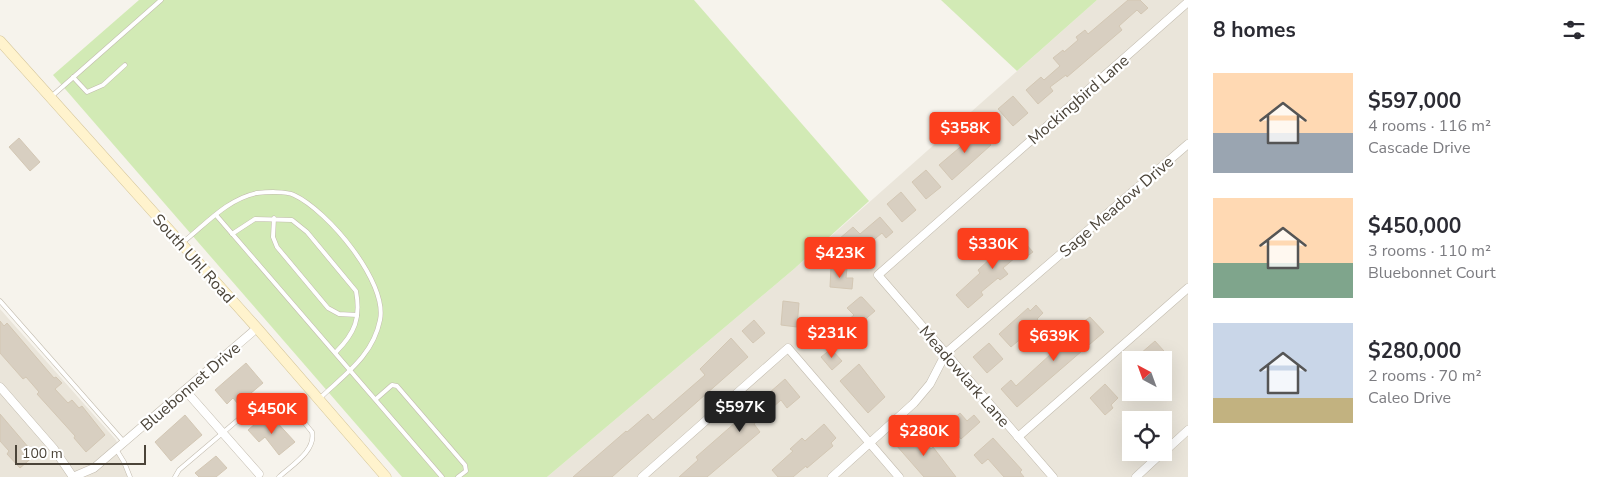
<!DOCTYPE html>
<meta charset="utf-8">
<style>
body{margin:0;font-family:"Nunito Sans",sans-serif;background:#f7f7f7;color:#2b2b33;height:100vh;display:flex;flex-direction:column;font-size:19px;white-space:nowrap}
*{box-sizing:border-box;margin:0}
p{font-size:16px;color:#7c7c81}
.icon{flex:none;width:28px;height:28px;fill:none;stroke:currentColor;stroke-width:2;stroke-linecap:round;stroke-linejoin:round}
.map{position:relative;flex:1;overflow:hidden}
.sheet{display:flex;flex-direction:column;background:#fff;width:425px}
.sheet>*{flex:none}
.needle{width:32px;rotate:319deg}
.controls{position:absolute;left:1122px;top:351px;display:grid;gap:10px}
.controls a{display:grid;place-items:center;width:50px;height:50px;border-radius:0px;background:#fff;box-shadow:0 5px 20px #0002;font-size:25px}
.scale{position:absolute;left:15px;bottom:12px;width:131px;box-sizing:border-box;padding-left:5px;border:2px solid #4b4439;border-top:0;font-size:14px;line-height:18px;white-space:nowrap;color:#4b4439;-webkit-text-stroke:4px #fff;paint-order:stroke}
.price{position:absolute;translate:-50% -42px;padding:0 11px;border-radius:5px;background:#fc3f1d;color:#fff;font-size:16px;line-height:32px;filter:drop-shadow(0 1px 2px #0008)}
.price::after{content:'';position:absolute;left:50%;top:30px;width:15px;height:11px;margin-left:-8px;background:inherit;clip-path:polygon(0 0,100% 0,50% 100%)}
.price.current{background:#222;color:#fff}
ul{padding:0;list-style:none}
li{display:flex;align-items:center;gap:15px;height:125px;padding:0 25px}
li span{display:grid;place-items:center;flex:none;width:140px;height:100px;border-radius:0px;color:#555}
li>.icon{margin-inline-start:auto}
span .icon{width:60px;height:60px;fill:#fffc;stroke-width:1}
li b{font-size:21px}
h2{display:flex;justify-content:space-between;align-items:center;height:60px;padding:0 25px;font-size:21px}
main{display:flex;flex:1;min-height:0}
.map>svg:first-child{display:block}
</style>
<main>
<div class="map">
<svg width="1188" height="477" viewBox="0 0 1188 477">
<rect width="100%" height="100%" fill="#f6f3ec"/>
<g fill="#eae5da" fill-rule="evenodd">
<path d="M1097,0H1188V477H547L794,269ZM1131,360H1164V392H1131ZM1131,420H1164V452H1131Z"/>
<path d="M0,309L116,440L131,477H0Z"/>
</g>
<g fill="#d2eab5">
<path d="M139,0H694L869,201L794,269L547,477H402L53,75Z"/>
<path d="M941,0H1097L1017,71Z"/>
</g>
<g fill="#d8cfc1" stroke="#d3c7b4">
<path d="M1128,0H1140L1148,8L1141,14L1137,10L1119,26L1122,30L1067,77L1066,75L1050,87L1053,91L1038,104L1026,90L1041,77L1044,80L1060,66L1053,58L1063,50L1064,52L1078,40L1076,37L1085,30L1088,34Z"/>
<path d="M1013,96L1028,113L1013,126L998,109Z"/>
<path d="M975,127L991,145L952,180L939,165L965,143L962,139Z"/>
<path d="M19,138L40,162L30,171L9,147Z"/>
<path d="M926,170L941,187L926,199L912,182Z"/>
<path d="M901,192L916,210L902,222L887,204Z"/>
<path d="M880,217L893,232L886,238L882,233L854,256L839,239L853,227L860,234Z"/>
<path d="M1017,234L1033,252L1026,257L1022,252L1003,268L1008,274L1000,280L998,278L981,292L983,295L968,308L956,295L980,273L978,270Z"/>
<path d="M831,267L847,268L846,278H853L852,289L830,287Z"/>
<path d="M860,297H862L875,311L855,328L848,320L854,315L847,308Z"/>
<path d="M783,301L799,303L797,327L781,325Z"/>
<path d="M1036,305L1043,313L1037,319L1045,328L1035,336L1030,331L1011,347L999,334L1028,308L1030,311Z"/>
<path d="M1090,317L1104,332L1017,407L1001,389L1011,380L1016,386L1076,331L1073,329Z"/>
<path d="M754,320L765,333L753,343L742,331Z"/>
<path d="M0,321L4,326L7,323L54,378L56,377L62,383L55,389L68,403L72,400L79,408L82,406L105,435L86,452L74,438L75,436L37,394L39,392L26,377L23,379L0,353Z"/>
<path d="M816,323L827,335L817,343L807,331Z"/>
<path d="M731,338L748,357L622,468L612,477H573L626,431L627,432L648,414L653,420L705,375L700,369Z"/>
<path d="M1155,341L1172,360H1145L1140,354Z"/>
<path d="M989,343L1003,359L987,373L973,357Z"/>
<path d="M831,349L842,361L832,370L821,357Z"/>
<path d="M246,363L263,383L238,404L233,398L227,404L215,390Z"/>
<path d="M859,364L885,397L868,413L840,381Z"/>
<path d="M785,379L800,397L787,408L781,400L754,424L760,432L707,477H679L698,460L696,457Z"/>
<path d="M1105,384L1118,398L1111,405L1113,408L1105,415L1090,398Z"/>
<path d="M960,413L967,421L974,415L980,422L961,439L948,424Z"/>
<path d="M0,414L35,455L20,468L7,454L9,451L0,441Z"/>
<path d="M185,415L202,435L171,461L155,442Z"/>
<path d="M263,417L267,423L273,418L295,442L279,455L265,437L259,442L248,430Z"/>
<path d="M824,424L836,438L831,443L833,446L807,468L806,466L793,477H778L772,470L793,451L790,449L802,438L805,441Z"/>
<path d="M913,429L931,449L933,447L956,477H924L896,445Z"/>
<path d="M993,438L1022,470L1020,472L1024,477H1004L988,459L982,464L974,455Z"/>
<path d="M216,456L227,468L216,477H199L195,473Z"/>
</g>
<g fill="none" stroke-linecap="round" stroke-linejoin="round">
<defs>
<g id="lane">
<path d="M73,77L87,92L103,85L125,65"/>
<path d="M52,96L161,0"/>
<path d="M216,215L442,477"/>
<path d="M274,218L273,237L277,247L328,308L339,314L357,315"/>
<path d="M232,234L255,219L292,220L307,232L356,291C361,318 355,333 336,352"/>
<path d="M182,243C205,225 227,199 257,193C266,192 286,191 294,195C327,210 388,282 380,320C373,356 344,375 319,399"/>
<path d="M0,301L124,442"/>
<path d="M376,399L392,385L397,386L465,465L466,471L458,477"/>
<path d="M116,449L124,462L130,477"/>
<path d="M175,477L179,470L259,402C284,388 297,415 312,432C316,451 292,465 279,477"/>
</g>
<g id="street">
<path d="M0,387L54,449L73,477"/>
<path d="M185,390L259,474"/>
<path d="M1018,437L1188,288"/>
<path d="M1164,452L1188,430"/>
<path d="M73,477L94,468L257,328"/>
<path d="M642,477L788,348L899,477"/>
<path d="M832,477L914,403L930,384L946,353L1188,144"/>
<path d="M1053,477L878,275L1188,2"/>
<path d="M1136,477L1163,452"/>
</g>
<path id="secondary" d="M0,41L257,328L386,477"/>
</defs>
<use href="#lane" stroke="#c2bbae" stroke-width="5"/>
<use href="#street" stroke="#c2bbae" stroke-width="9"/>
<use href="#secondary" stroke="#d6c79b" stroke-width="11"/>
<use href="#lane" stroke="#fff" stroke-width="4"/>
<use href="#street" stroke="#fff" stroke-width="8"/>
<use href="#secondary" stroke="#fff3cd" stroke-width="10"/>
</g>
<g text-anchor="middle" stroke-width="4.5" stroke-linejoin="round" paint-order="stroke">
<g font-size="16" fill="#4b4439" stroke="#fff">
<text transform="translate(1078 99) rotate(-41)" y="6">Mockingbird Lane</text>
<text transform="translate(1116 206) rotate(-41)" y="6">Sage Meadow Drive</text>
<text transform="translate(194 258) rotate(48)" y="6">South Uhl Road</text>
<text transform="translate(965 376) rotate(49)" y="6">Meadowlark Lane</text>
<text transform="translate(190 386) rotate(-41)" y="6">Bluebonnet Drive</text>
</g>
</g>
</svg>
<div class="controls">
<a><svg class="needle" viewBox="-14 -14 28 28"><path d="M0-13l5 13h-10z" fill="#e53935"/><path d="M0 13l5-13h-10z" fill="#7c7c81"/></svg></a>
<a><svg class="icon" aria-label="locate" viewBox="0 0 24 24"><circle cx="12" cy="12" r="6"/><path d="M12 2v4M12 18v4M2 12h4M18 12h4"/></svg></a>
</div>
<div class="scale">100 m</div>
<b class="price" style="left:965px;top:154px">$358K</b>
<b class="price" style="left:993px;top:270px">$330K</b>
<b class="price" style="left:840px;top:279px">$423K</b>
<b class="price" style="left:832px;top:359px">$231K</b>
<b class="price" style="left:1054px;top:362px">$639K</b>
<b class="price current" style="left:740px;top:433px">$597K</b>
<b class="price" style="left:272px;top:435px">$450K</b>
<b class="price" style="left:924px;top:457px">$280K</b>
</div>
<section class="sheet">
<h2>8 homes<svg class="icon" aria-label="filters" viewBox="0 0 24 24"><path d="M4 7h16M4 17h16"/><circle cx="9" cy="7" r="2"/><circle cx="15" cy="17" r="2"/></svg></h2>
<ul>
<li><span style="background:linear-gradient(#ffd9b3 60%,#9aa5b1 0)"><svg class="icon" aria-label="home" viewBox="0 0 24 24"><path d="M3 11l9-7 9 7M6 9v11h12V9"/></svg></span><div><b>$597,000</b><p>4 rooms · 116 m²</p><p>Cascade Drive</p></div></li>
<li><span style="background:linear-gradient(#ffd9b3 65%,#7fa58c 0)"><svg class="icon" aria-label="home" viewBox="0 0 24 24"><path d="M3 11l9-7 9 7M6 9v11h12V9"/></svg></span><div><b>$450,000</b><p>3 rooms · 110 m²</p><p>Bluebonnet Court</p></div></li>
<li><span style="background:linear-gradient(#c9d6e8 75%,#c2b280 0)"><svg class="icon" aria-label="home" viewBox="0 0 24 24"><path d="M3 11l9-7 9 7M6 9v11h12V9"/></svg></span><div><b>$280,000</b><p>2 rooms · 70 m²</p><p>Caleo Drive</p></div></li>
</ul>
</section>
</main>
